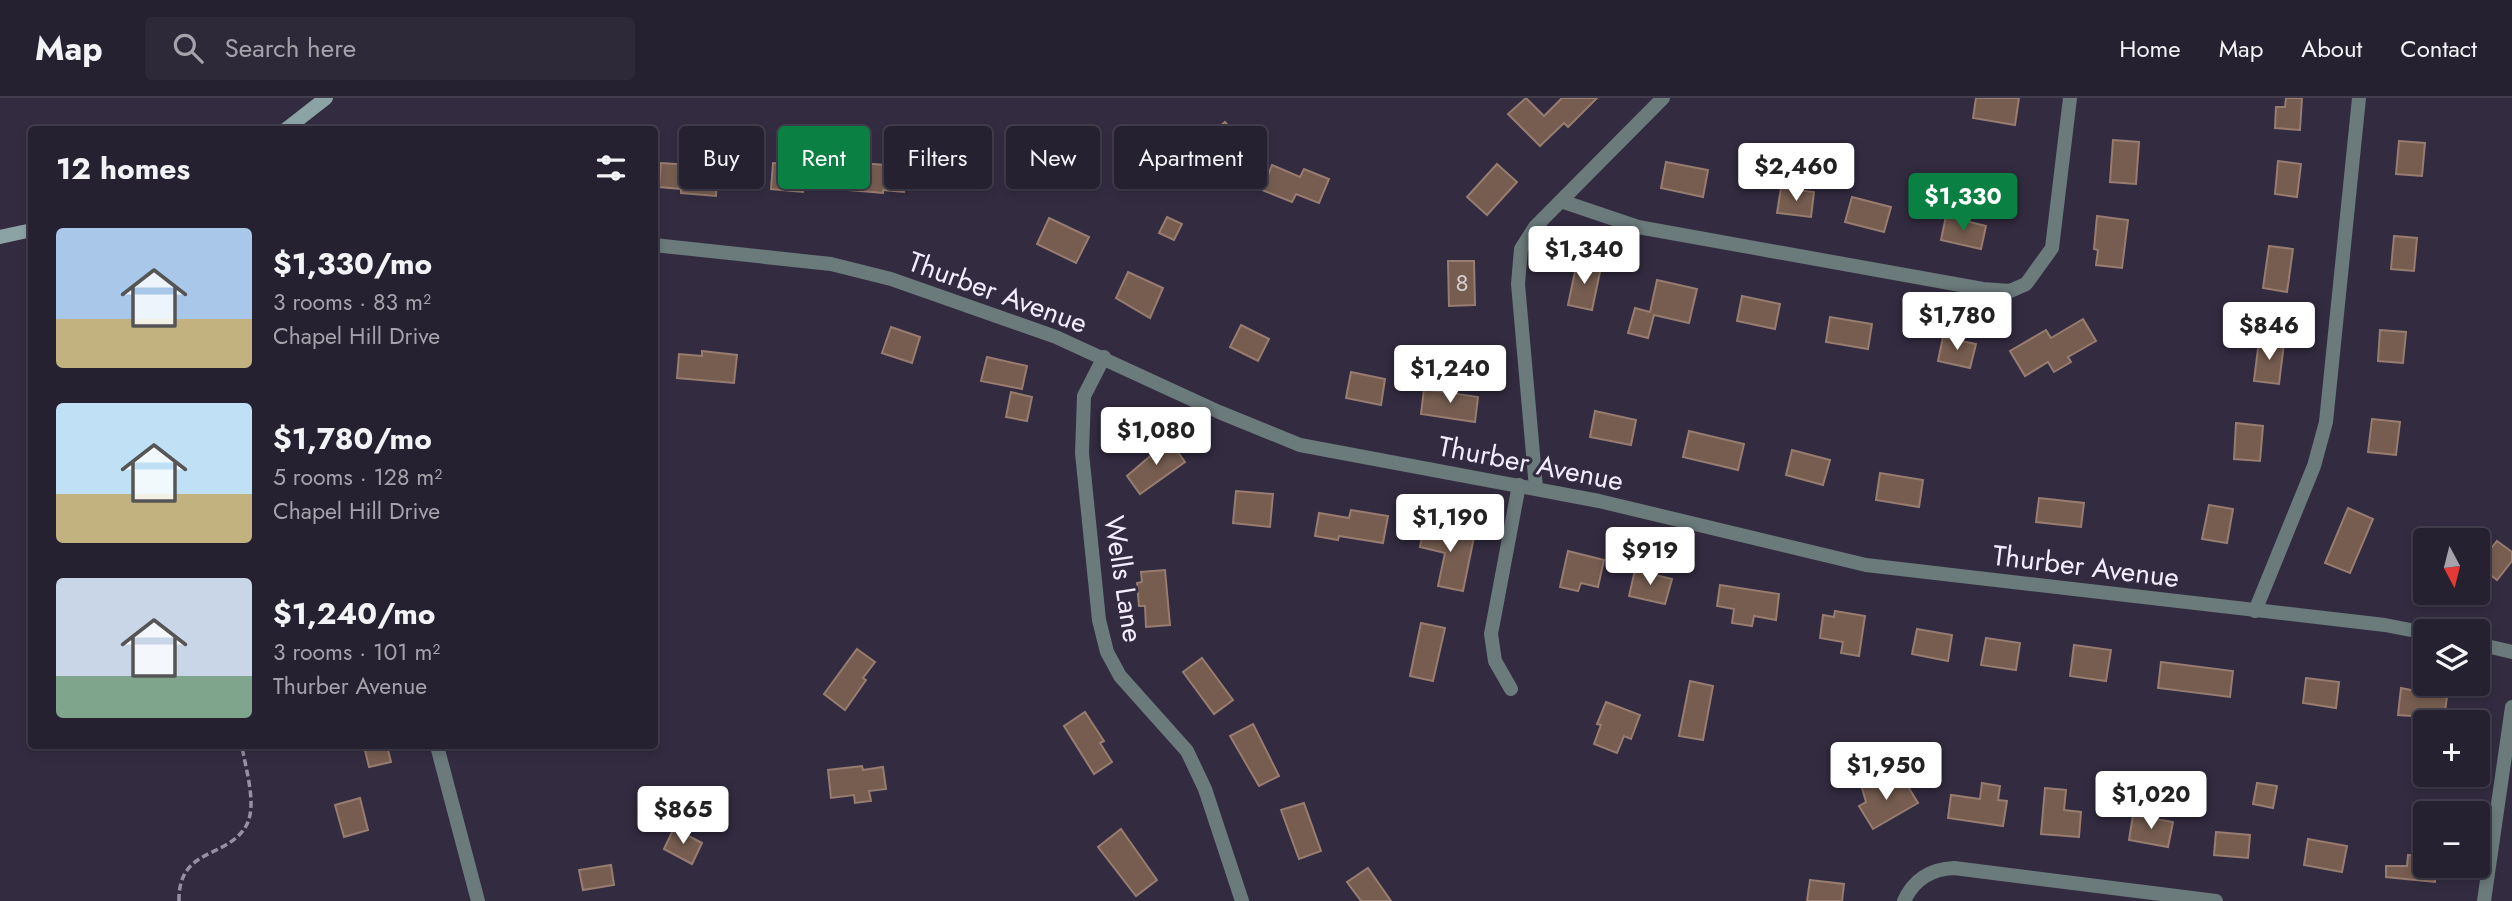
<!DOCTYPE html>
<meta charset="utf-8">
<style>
body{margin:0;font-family:Jost,sans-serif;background:#2e2939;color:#f1f3f6;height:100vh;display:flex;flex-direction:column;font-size:26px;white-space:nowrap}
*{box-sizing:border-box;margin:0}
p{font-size:23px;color:#a4a3ab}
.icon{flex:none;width:38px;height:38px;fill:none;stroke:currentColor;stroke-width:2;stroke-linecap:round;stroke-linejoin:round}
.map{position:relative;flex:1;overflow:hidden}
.details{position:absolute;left:28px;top:28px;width:630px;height:623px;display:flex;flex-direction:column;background:#262131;border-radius:7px;box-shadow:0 4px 10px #0003,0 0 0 2px #423e4d}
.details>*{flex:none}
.top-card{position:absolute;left:679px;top:28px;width:665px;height:63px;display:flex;gap:14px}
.needle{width:46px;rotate:173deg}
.tools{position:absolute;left:2413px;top:430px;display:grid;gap:14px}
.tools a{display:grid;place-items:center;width:77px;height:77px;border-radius:7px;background:#262131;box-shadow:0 4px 10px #0003,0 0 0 2px #423e4d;font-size:35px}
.price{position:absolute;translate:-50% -60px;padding:0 16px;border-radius:7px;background:#fff;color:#222;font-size:23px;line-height:46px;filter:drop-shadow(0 2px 4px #0008)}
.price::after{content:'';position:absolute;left:50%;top:42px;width:21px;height:16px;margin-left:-10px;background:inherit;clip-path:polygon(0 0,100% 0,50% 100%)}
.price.on{background:#0b8043;color:#fff}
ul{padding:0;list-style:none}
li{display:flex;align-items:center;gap:21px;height:175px;padding:0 28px}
li span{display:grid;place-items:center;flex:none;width:196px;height:140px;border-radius:7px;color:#555}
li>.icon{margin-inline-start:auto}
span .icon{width:84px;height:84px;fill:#fffc;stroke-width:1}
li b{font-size:30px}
h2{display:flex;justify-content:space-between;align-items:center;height:84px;padding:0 28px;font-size:30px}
.chip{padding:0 24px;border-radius:7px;background:#262131;box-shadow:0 4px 10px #0003,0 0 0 2px #423e4d;font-size:24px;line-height:63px}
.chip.on{background:#0b8043;color:#fff}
header{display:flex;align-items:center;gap:42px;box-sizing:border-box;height:98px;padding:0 35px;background:#262131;border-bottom:2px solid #423e4d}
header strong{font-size:33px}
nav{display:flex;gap:38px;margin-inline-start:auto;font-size:24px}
.search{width:490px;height:63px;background:#2e2939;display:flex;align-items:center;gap:18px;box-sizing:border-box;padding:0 24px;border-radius:7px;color:#a4a3ab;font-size:26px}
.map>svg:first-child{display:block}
</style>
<header>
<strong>Map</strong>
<div class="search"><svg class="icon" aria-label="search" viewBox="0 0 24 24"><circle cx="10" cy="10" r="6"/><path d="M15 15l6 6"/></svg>Search here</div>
<nav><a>Home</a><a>Map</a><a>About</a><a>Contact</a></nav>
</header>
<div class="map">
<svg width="2512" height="803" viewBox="0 0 2512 803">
<rect width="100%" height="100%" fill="#332c41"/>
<g fill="#765d50" stroke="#977c6f" stroke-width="2">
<path d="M1526,0L1544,18L1562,0H1597L1568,29L1564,25L1540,48L1508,16Z"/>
<path d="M1976,0H2019L2015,27L1973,20Z"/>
<path d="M2286,0H2302L2300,32L2275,30L2276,9H2285Z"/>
<path d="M1225,24L1246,49L1226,66L1205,41Z"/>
<path d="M2113,42L2139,44L2136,86L2110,84Z"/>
<path d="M2399,43L2425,45L2422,78L2396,76Z"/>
<path d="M2278,63L2301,66L2297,99L2275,96Z"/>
<path d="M851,64L906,69L904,94L883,92V95L849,92Z"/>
<path d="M1666,64L1708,72L1703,99L1661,90Z"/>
<path d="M661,65L718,69L716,98L681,95V91L659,89Z"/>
<path d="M773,65L805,68L803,94L771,91Z"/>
<path d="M1497,66L1517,84L1487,117L1467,99Z"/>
<path d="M1272,67L1300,79L1304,71L1329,81L1319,105L1296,96L1292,104L1262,92Z"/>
<path d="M1781,90L1814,94L1811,119L1777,115Z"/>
<path d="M1852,99L1891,109L1884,134L1845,124Z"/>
<path d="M1946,118L1986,128L1981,151L1941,142Z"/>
<path d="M2097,118L2128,122L2122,170L2096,167L2098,152L2094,151Z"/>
<path d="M1167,119L1182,126L1174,142L1159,135Z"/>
<path d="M1049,120L1089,139L1076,165L1037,146Z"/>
<path d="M2394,138L2417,140L2414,173L2391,171Z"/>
<path d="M2269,148L2293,151L2287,194L2263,190Z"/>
<path d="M1448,163H1474L1475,207L1449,208Z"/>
<path d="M1577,164L1601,169L1592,212L1568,207Z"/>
<path d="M1128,174L1163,190L1150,220L1116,200Z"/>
<path d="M1657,182L1697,191L1689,225L1654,217L1648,240L1628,235L1635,210L1650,214Z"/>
<path d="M1742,198L1780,206L1775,231L1737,223Z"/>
<path d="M1830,219L1872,226L1868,251L1826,244Z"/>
<path d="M2083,221L2096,243L2068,259L2071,264L2054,274L2048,264L2025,278L2010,253L2046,232L2051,240Z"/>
<path d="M1241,227L1269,241L1258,263L1230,249Z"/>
<path d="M891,229L920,239L912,265L882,255Z"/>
<path d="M2380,232L2406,234L2403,265L2378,263Z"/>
<path d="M1943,239L1976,246L1970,270L1938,263Z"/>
<path d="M2259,242L2284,245L2279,286L2254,283Z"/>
<path d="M702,253L737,257L734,285L677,280L679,256L702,258Z"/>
<path d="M987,259L1027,268L1022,291L981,283Z"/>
<path d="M1351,274L1385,281L1381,307L1346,300Z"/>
<path d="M1424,291L1478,299L1475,324L1421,316Z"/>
<path d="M1011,294L1032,299L1027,323L1006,319Z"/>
<path d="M1595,313L1636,322L1631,347L1590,339Z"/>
<path d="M2372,321L2400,324L2396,357L2368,354Z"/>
<path d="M2236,325L2263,328L2260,363L2234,361Z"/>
<path d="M1689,333L1744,346L1738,372L1683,359Z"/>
<path d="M1169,342L1185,364L1140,396L1127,378Z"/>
<path d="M1792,352L1830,362L1823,387L1786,377Z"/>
<path d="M1880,375L1923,382L1919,409L1876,402Z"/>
<path d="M1236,393L1273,396L1270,429L1233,425Z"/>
<path d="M2039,400L2084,405L2081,429L2036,424Z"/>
<path d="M2209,407L2233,411L2227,445L2202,441Z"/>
<path d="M2348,410L2373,421L2350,475L2325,465Z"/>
<path d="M1351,412L1388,418L1383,445L1339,438L1338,442L1315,438L1319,415L1349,420Z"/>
<path d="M1425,425L1474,439L1463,493L1438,488L1445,455L1420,449Z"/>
<path d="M2497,443L2512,454V463L2497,482L2478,467Z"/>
<path d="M1568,453L1604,462L1598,489L1581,485L1578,493L1560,489Z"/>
<path d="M1165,472L1170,527L1146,529L1145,508H1139L1137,485L1142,484L1141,474Z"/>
<path d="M1635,472L1672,481L1665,506L1629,498Z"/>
<path d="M1720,487L1779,496L1776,522L1754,518L1752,528L1732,525L1734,511L1717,508Z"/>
<path d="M1835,513L1865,518L1859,558L1841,555L1843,544L1820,540L1823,517L1834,519Z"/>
<path d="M1421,525L1445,530L1433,583L1410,578Z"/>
<path d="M1917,531L1952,537L1948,563L1912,556Z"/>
<path d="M1986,540L2020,545L2016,572L1981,567Z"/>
<path d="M2074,547L2111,552L2106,583L2070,578Z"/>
<path d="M857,551L875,564L863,580L866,582L845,612L824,596Z"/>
<path d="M1202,560L1233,602L1214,616L1183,574Z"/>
<path d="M2161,564L2233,573L2230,599L2158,590Z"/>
<path d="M2306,580L2339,584L2336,610L2303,605Z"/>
<path d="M1690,583L1713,588L1703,642L1679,638Z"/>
<path d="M2401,590L2447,599L2444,620L2398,617Z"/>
<path d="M1606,604L1640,617L1631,641L1624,638L1617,655L1594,646L1601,627L1597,626Z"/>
<path d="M1085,614L1104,643L1100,645L1112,664L1094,676L1064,628Z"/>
<path d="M1253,626L1279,678L1259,688L1230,638Z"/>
<path d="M364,648H387L391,664L369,669Z"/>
<path d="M862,668L863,672L883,669L886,691L869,693L871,703L855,705L854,697L831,700L828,672Z"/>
<path d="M1877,681L1884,693L1904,682L1918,705L1873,731L1859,708L1866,704L1862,690Z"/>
<path d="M1982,685L2000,688L1998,702L2007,703L2003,728L1948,720L1951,697L1980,701Z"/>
<path d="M2257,685L2277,688L2273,710L2253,706Z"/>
<path d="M2045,690L2066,692L2064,712L2081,714L2079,739L2041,736Z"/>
<path d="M360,700L368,732L344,739L335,707Z"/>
<path d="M1304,705L1321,753L1299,761L1281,712Z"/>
<path d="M2133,717L2173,724L2168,749L2129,742Z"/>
<path d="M674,730L702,745L692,766L664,751Z"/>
<path d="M1121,731L1157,782L1136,798L1098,749Z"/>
<path d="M2216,734L2250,737L2248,760L2214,757Z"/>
<path d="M2308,741L2347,748L2342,774L2304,767Z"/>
<path d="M2408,757L2426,759V768H2436L2435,784L2386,779V768H2407Z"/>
<path d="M611,767L614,787L583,792L579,772Z"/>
<path d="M1368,770L1391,803H1361L1347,784Z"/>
<path d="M1810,782L1844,786L1842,803H1807Z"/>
</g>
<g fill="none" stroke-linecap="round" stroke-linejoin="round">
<path stroke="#9690a2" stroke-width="3.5" stroke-dasharray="7 3.5" stroke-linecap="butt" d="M179,803C178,749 227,761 246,728C258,708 245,669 242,648"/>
<g stroke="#6b7a7b" stroke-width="14">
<path d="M1561,103L1638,129L1983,191L2010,193L2026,186L2052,150L2070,0"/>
<path d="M654,147L831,166L891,181L1056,239L1219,314L1300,347L1599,403L1866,467L2385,527L2426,535"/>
<path d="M1104,259L1084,298L1082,355L1099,522L1107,554L1120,578L1187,653L1205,691L1242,803"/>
<path d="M1536,390L1518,186L1521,151L1535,129L1663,0"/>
<path d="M2255,513L2314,368L2326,324L2359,0"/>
<path d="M2478,546L2512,554"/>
<path d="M1511,591L1495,563L1491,536L1519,387"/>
<path d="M437,648L478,803"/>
<path d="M1904,803C1914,781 1931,771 1954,770L2216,803"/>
<path d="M2484,803L2512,609"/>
</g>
<g stroke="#8ca3a5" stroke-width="14">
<path d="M285,32L326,0"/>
<path d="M0,139L32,132"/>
</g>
</g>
<g text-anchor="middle" stroke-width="6" stroke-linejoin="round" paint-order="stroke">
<g font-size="24" fill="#d4cad2">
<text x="1462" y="193">8</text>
</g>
<g font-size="28" fill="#f3eefd" stroke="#332c41">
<text transform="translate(998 194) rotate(20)" y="10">Thurber Avenue</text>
<text transform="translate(1531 365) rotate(11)" y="10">Thurber Avenue</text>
<text transform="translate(2086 468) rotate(7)" y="10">Thurber Avenue</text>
<text transform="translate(1124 481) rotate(81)" y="10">Wells Lane</text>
</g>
</g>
</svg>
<div class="tools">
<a><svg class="needle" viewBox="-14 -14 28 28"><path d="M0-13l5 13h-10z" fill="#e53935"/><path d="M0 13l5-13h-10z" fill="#a4a3ab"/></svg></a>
<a><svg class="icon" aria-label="layers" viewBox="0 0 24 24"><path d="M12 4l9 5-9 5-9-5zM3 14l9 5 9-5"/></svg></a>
<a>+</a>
<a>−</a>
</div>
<b class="price" style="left:1796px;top:105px">$2,460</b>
<b class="price on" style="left:1963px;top:135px">$1,330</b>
<b class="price" style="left:1584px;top:188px">$1,340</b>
<b class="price" style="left:1957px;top:254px">$1,780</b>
<b class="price" style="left:2269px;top:264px">$846</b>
<b class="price" style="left:1450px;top:307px">$1,240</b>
<b class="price" style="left:1156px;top:369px">$1,080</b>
<b class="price" style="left:1450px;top:456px">$1,190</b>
<b class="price" style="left:1650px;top:489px">$919</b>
<b class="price" style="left:1886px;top:704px">$1,950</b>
<b class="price" style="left:2151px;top:733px">$1,020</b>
<b class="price" style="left:683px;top:748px">$865</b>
<div class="top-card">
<a class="chip">Buy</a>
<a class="chip on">Rent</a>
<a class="chip">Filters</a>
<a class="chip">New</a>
<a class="chip">Apartment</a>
</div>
<section class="details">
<h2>12 homes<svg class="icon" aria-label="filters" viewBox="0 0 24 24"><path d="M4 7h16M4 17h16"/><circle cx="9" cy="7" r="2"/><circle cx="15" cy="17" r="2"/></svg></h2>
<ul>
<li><span style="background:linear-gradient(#a9c7e8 65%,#c2b280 0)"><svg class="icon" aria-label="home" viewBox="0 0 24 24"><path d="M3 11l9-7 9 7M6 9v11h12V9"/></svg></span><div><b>$1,330/mo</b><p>3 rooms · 83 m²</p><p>Chapel Hill Drive</p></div></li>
<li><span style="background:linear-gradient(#bfe0f5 65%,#c2b280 0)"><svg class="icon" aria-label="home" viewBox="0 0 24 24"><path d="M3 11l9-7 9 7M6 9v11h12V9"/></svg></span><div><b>$1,780/mo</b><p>5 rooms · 128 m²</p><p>Chapel Hill Drive</p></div></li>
<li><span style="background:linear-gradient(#c9d6e8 70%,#7fa58c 0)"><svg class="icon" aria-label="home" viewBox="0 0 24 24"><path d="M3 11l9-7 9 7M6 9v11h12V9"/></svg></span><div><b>$1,240/mo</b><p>3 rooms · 101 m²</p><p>Thurber Avenue</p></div></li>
</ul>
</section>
</div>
